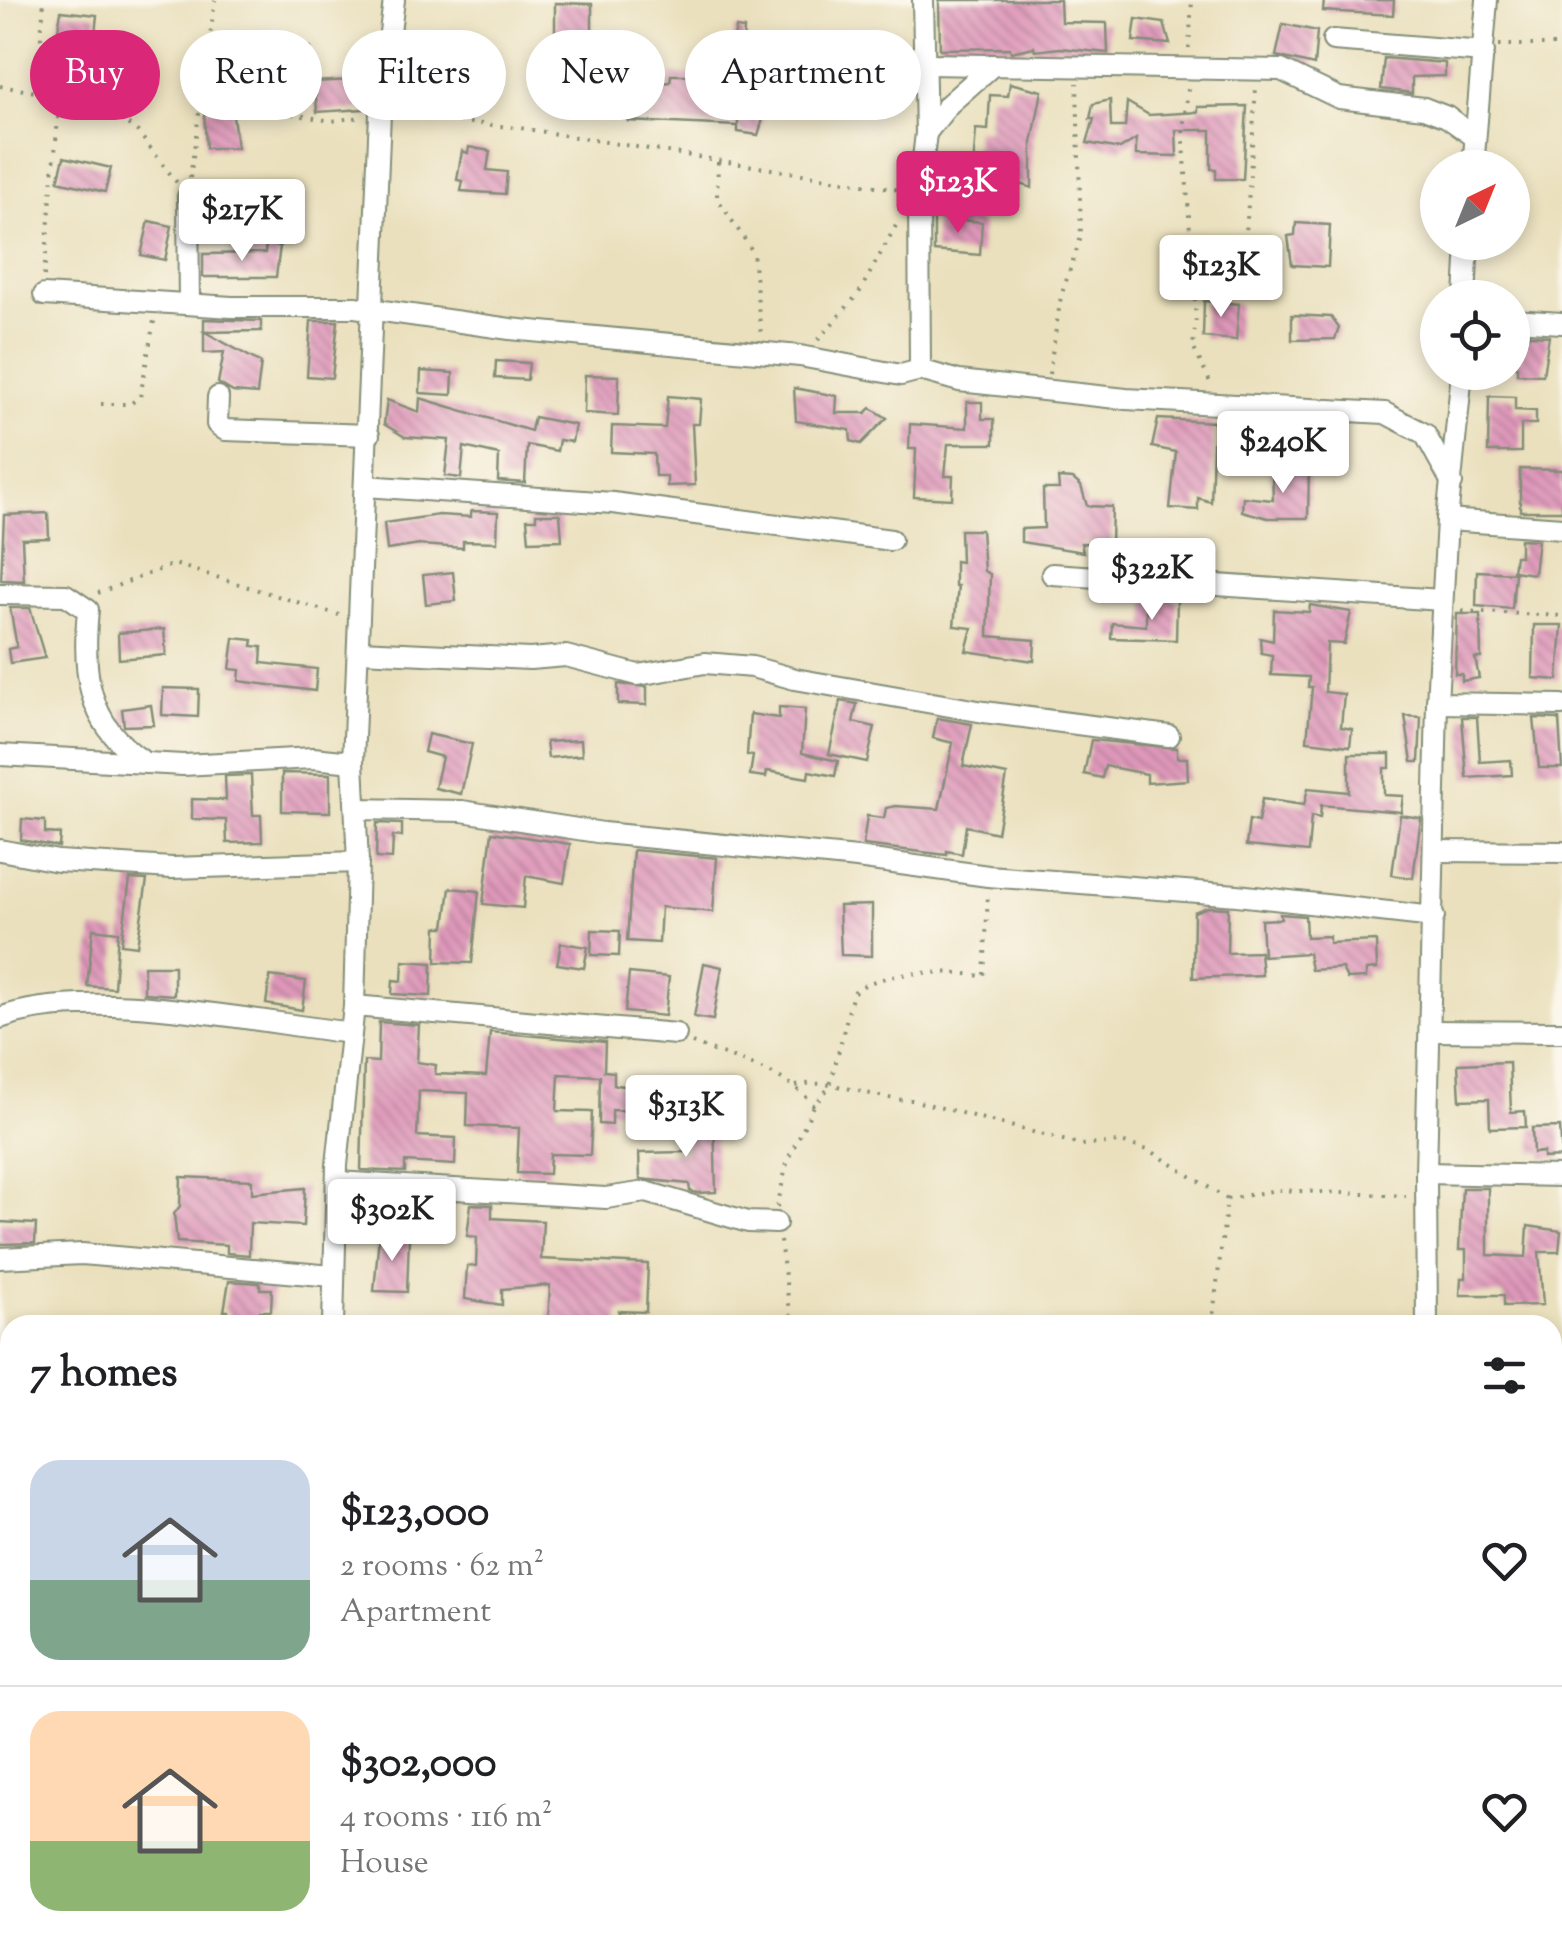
<!DOCTYPE html>
<meta charset="utf-8">
<style>
body{margin:0;font-family:"Sorts Mill Goudy",serif;background:#f2f2f2;color:#202124;height:100vh;display:flex;flex-direction:column;font-size:38px;white-space:nowrap}
*{box-sizing:border-box;margin:0}
p{font-size:32px;color:#757577}
.icon{flex:none;width:55px;height:55px;fill:none;stroke:currentColor;stroke-width:2;stroke-linecap:round;stroke-linejoin:round}
.map{position:relative;flex:1;overflow:hidden}
.side{position:absolute;left:0px;top:1315px;width:1562px;height:640px;display:flex;flex-direction:column;background:#fff;border-radius:30px 30px 0 0;box-shadow:0 5px 15px #0003}
.side>*{flex:none}
.top-card{position:absolute;left:30px;top:30px;width:1000px;height:90px;display:flex;gap:20px}
.needle{width:65px;rotate:43deg}
.tools{position:absolute;left:1420px;top:150px;display:grid;gap:20px}
.tools a{display:grid;place-items:center;width:110px;height:110px;border-radius:50%;background:#fff;box-shadow:0 5px 15px #0003;font-size:50px}
.price{position:absolute;translate:-50% -85px;padding:0 22px;border-radius:10px;background:#fff;color:#222;font-size:32px;line-height:65px;filter:drop-shadow(0 2px 5px #0008)}
.price::after{content:'';position:absolute;left:50%;top:60px;width:30px;height:22px;margin-left:-15px;background:inherit;clip-path:polygon(0 0,100% 0,50% 100%)}
.price.active{background:#db2777;color:#fff}
ul{padding:0;list-style:none}
li{display:flex;align-items:center;gap:30px;height:250px;padding:0 30px}
li+li{border-top:2px solid #e0e0e0}
li span{display:grid;place-items:center;flex:none;width:280px;height:200px;border-radius:30px;color:#555}
li>.icon{margin-inline-start:auto}
span .icon{width:120px;height:120px;fill:#fffc;stroke-width:1}
li b{font-size:42px}
h2{display:flex;justify-content:space-between;align-items:center;height:120px;padding:0 30px;font-size:42px}
.chip{padding:0 35px;border-radius:45px;background:#fff;box-shadow:0 5px 15px #0003;font-size:35px;line-height:90px}
.chip.active{background:#db2777;color:#fff}
.map>svg:first-child{display:block}
</style>
<div class="map">
<svg width="1562" height="1955" viewBox="0 0 1562 1955">
<defs>
<pattern id="building-back-hatch" width="6" height="6" patternUnits="userSpaceOnUse" patternTransform="scale(2.5)"><rect width="6" height="6" fill="#df98ba"/><path d="M-1 5l2 2M0 0l6 6M5-1l2 2" fill="none" stroke="#b47d98"/></pattern>
</defs>
<rect width="100%" height="100%" fill="#fbf7ec"/>
<filter id="ink" filterUnits="userSpaceOnUse"><feTurbulence type="fractalNoise" baseFrequency=".01" numOctaves="2"/><feDisplacementMap in="SourceGraphic" scale="20" xChannelSelector="R" yChannelSelector="G"/><feConvolveMatrix kernelMatrix="1 2 1 2 8 2 1 2 1" color-interpolation-filters="sRGB"/></filter>
<filter id="wash" filterUnits="userSpaceOnUse"><feTurbulence type="fractalNoise" baseFrequency=".0048" numOctaves="4" result="noise"/><feDisplacementMap in="SourceGraphic" scale="40" xChannelSelector="R" yChannelSelector="G"/><feGaussianBlur stdDeviation="2.25" result="paint"/><feColorMatrix in="noise" values="0 0 0 0 0 0 0 0 0 0 0 0 0 0 0 0 0 1.4 0 .05"/><feComposite in="paint" operator="in"/></filter>
<g filter="url(#wash)">
<rect width="100%" height="100%" fill="#eae0bd"/>
<g id="blocks">
<g fill="url(#building-back-hatch)">
<path d="M939,0H1060L1061,22L1107,23L1108,53L1060,48L1035,51L1034,47L1011,52L1010,48L940,49Z"/>
<path d="M1324,0H1394L1393,15L1323,11Z"/>
<path d="M555,3L592,4V35H555Z"/>
<path d="M61,11L97,15L95,34L58,30Z"/>
<path d="M1136,19L1164,23L1170,44L1133,41Z"/>
<path d="M1283,24L1317,31L1314,65L1276,56Z"/>
<path d="M736,28L744,29L742,55L766,54L764,70L741,68L739,114L763,119L758,135L738,132V115V126L628,121L634,86L670,82L671,75H725L727,66L710,65V56L730,55Z"/>
<path d="M310,47V66L280,68L278,83L263,80L268,49Z"/>
<path d="M453,50L486,54L481,96L448,92Z"/>
<path d="M1384,58L1445,63V76L1412,77V93L1381,89Z"/>
<path d="M884,64L909,66L907,89L883,87Z"/>
<path d="M351,80L352,84L362,83L364,109L317,112L315,82Z"/>
<path d="M1010,83L1042,91L1032,143V188L997,176V192L977,189L983,171L973,170L976,129L988,130L990,95L1008,96Z"/>
<path d="M1110,100L1111,127H1125L1127,102L1149,115L1198,112V107L1247,106L1243,179H1216V169H1211V130H1176L1177,156L1136,155V139L1120,149L1087,143L1094,119H1090L1093,104Z"/>
<path d="M232,107L237,148H206L204,109Z"/>
<path d="M469,147L490,151L487,170L507,172L505,194L461,191L463,181L457,180L462,151L468,153Z"/>
<path d="M64,157L111,168L105,192L58,181Z"/>
<path d="M934,218L982,222L980,255L934,251Z"/>
<path d="M149,221L172,226L165,260L141,255Z"/>
<path d="M1296,223L1330,225L1328,267L1292,265L1288,236L1295,235Z"/>
<path d="M266,244L280,246L276,277H203V254L265,253Z"/>
<path d="M1204,301L1239,304L1236,340L1203,337Z"/>
<path d="M1292,315L1331,317L1339,328L1335,339L1292,340Z"/>
<path d="M204,319L261,321V331L205,332L261,363L257,394L233,392L218,383L224,352L204,353Z"/>
<path d="M311,321H338L332,378L307,376Z"/>
<path d="M1512,334L1549,336L1543,375L1517,374V366H1512Z"/>
<path d="M496,361L529,363L527,380L495,378Z"/>
<path d="M421,371L453,373L452,395L420,393Z"/>
<path d="M585,375L619,376L618,415L584,413Z"/>
<path d="M794,388L837,396L836,413H866L871,408L887,418L861,444L851,441L850,430L796,421Z"/>
<path d="M668,396L701,399L699,424H692L695,485L667,486V476H655L654,454L611,452L612,426L665,428Z"/>
<path d="M1489,396L1515,397V410L1536,411V424H1521V452H1488Z"/>
<path d="M420,398L531,431L534,417L575,425L572,442L559,440L557,451L527,445L525,483L498,481L499,455L464,447L461,478L445,476L449,440L405,437L384,424L387,400L419,412Z"/>
<path d="M967,402H982V419H994V444H948L945,476H953L952,499L914,497L916,449H909L910,424L967,428Z"/>
<path d="M1158,419L1214,422L1211,502L1198,498V510L1170,508L1176,452L1152,447Z"/>
<path d="M1272,469H1309L1308,518H1268L1242,511L1243,497L1273,500Z"/>
<path d="M1520,469L1562,470V511H1520Z"/>
<path d="M1058,478L1073,479L1081,486L1087,506L1112,507L1111,544L1081,543L1083,552L1021,542V529L1044,528L1043,489H1059Z"/>
<path d="M471,511L498,512L497,542L463,541V548L420,545L387,550L384,523L439,515L471,517Z"/>
<path d="M48,513L49,538L22,539L24,581L1,580L4,515Z"/>
<path d="M536,514H560L562,540L529,541L527,519H536Z"/>
<path d="M960,530H981L984,571L990,574L988,636L1035,640L1034,661L966,651L972,628L954,626L958,586H955V561L961,562Z"/>
<path d="M1520,539L1538,540L1534,574L1513,571L1515,556H1520Z"/>
<path d="M1477,571L1515,573L1512,609L1476,606Z"/>
<path d="M453,572L456,601L426,604L423,575Z"/>
<path d="M1146,599L1177,600L1176,640L1111,638L1112,623L1146,626Z"/>
<path d="M1310,605L1351,612L1344,644L1327,643L1325,692L1344,694L1341,727L1352,729L1350,746L1307,741L1312,687H1308L1309,677L1271,675L1272,655L1261,653L1260,638L1273,641L1274,610L1309,612Z"/>
<path d="M10,608H30L45,658L10,663L8,649L17,647Z"/>
<path d="M1457,614H1480L1481,658H1475L1479,678L1462,681V674H1455Z"/>
<path d="M1534,625H1562L1558,680L1533,678Z"/>
<path d="M164,629L166,655L119,659L118,633Z"/>
<path d="M234,638L253,640L252,646L262,647L261,663L317,669L315,691L239,681L240,670L230,669Z"/>
<path d="M618,684L647,687V705L618,704Z"/>
<path d="M163,688L199,689L198,717L162,715Z"/>
<path d="M841,701L857,704L853,722L875,727L867,762L829,754Z"/>
<path d="M151,705L154,725L124,726L122,709Z"/>
<path d="M779,707L805,709L802,753L838,761L835,776L809,771L808,778L767,771L766,777L750,775L753,756L747,755L750,714L779,718Z"/>
<path d="M1405,716L1421,717L1419,762H1412Z"/>
<path d="M1462,717H1477L1480,762L1511,760L1512,775L1467,778Z"/>
<path d="M937,718L972,724L963,766L1007,775L997,833L966,826L962,854L947,851V855L863,845L867,816L884,818L886,808L896,806L939,809L953,743L933,738Z"/>
<path d="M1534,718L1559,719L1562,768H1539Z"/>
<path d="M428,734L472,744L461,794L435,788L442,757L424,752Z"/>
<path d="M581,740L582,755L548,758L546,742Z"/>
<path d="M1091,740L1177,748V758H1187L1188,780L1147,783V774L1105,766L1102,778L1084,774Z"/>
<path d="M1349,754H1390V768H1384V795L1403,796L1401,812L1321,805L1320,818L1311,816L1308,852L1246,846L1249,820L1258,822L1262,799L1304,805L1308,788L1349,792Z"/>
<path d="M282,773L330,774V812L282,811Z"/>
<path d="M251,775L253,815H261L262,842L227,843L226,820L192,819V799L226,800L225,776Z"/>
<path d="M1400,815L1421,818L1413,878L1392,875Z"/>
<path d="M22,819L45,821V833L60,834L59,847L21,840Z"/>
<path d="M377,823L402,824V837L393,836L392,859L376,858Z"/>
<path d="M492,832L570,844L564,883L526,876L523,908L483,904Z"/>
<path d="M633,850L717,858L713,912L661,907L659,943L627,941Z"/>
<path d="M130,879L147,880L137,946L121,944Z"/>
<path d="M450,888L479,891L472,963L436,962L437,927H445Z"/>
<path d="M872,905V956L841,955L839,906Z"/>
<path d="M1208,907L1228,908L1227,953L1260,952L1262,975L1193,978L1194,912Z"/>
<path d="M1280,914L1305,916L1306,937L1329,936V943L1376,941L1377,969L1366,970V978L1347,979L1342,968L1311,970L1308,953L1263,956L1261,920L1281,919Z"/>
<path d="M93,929L118,932L114,988L87,986Z"/>
<path d="M592,930L620,931L619,956L591,955Z"/>
<path d="M561,943L588,947L584,968L557,964Z"/>
<path d="M403,961L432,963L431,996L392,994L393,980L402,981Z"/>
<path d="M704,963L722,967L713,1020L694,1017Z"/>
<path d="M144,966H174V995L144,993Z"/>
<path d="M629,973L669,977L665,1016L625,1012Z"/>
<path d="M270,976L306,981L302,1010L266,1004Z"/>
<path d="M379,1022L419,1025L417,1062L436,1065L435,1074L486,1076L490,1032L605,1042L604,1071L614,1072V1085L661,1089L660,1112L612,1110V1125L599,1124L600,1076L559,1074L557,1111L592,1112L590,1155L550,1154L549,1174L517,1173L519,1128L467,1126L468,1093L419,1091L417,1136L456,1138L455,1165L405,1162V1172L361,1170L364,1061L378,1062Z"/>
<path d="M1509,1062L1511,1112L1525,1111L1526,1127L1490,1128L1489,1099L1460,1100L1458,1064Z"/>
<path d="M700,1116H714L716,1192L697,1193L690,1191L689,1184L640,1179L639,1153L685,1152L686,1121H701Z"/>
<path d="M1560,1127L1562,1157L1543,1158V1152L1533,1153L1532,1128Z"/>
<path d="M181,1177L252,1180V1193L305,1188L303,1226L250,1223L249,1255L227,1253V1245L177,1242L174,1214L180,1206Z"/>
<path d="M1462,1188H1488V1255L1526,1257L1528,1226L1561,1231L1559,1252H1539L1543,1305L1504,1306V1295H1460L1461,1278H1466V1250H1459Z"/>
<path d="M471,1204L492,1205V1218L543,1221L541,1259L648,1264L646,1312L619,1311V1325H548L550,1285L502,1289V1305L465,1299L467,1266H476L477,1237L467,1236Z"/>
<path d="M0,1222L36,1224L35,1243L0,1244Z"/>
<path d="M379,1235L409,1237L407,1292L374,1291Z"/>
<path d="M229,1281L260,1283V1289H272L271,1311H260V1325H227L228,1311H224Z"/>
</g>
</g>
</g>
<g filter="url(#ink)">
<use href="#blocks" fill-opacity="0" stroke="#848e78" stroke-width="2.5"/>
<g fill="none" stroke-linecap="round" stroke-linejoin="round">
<defs>
<g id="minor">
<path d="M1333,40L1484,52"/>
<path d="M926,64L1281,70L1339,98L1424,108L1447,117L1475,137"/>
<path d="M926,133L949,104L993,65"/>
<path d="M1473,168L1487,0"/>
<path d="M188,197L189,304"/>
<path d="M44,295L232,307H355L510,329L800,356L901,375L920,370L959,381L1126,399L1385,413L1425,434L1452,483"/>
<path d="M1465,298L1468,242"/>
<path d="M1512,320L1562,323"/>
<path d="M920,370L919,194L926,133L923,0"/>
<path d="M218,397L217,424L225,430L369,435"/>
<path d="M365,486L613,503L891,540"/>
<path d="M1447,520L1562,528"/>
<path d="M1052,574L1442,600"/>
<path d="M0,594L66,595L88,610C82,672 87,723 141,760"/>
<path d="M360,651L530,659L566,656L638,675L705,663L752,667L795,679L984,712L1169,736"/>
<path d="M1437,703L1562,705"/>
<path d="M0,755L183,765L313,758L353,762"/>
<path d="M356,809L462,811L603,833L857,858L988,876L1237,895L1434,917"/>
<path d="M0,850L58,861L172,868L358,862"/>
<path d="M1434,851L1562,852"/>
<path d="M354,1006L676,1034"/>
<path d="M0,1018C86,985 256,1022 351,1033"/>
<path d="M1430,1031L1562,1032"/>
<path d="M1426,1173L1562,1176"/>
<path d="M337,1182L606,1198L646,1192L748,1222L776,1223"/>
<path d="M0,1258L82,1254L333,1276"/>
<path d="M333,1325L337,1165L354,1006L358,862L353,762L380,113L394,0"/>
<path d="M1427,1325L1426,1173L1437,703L1447,520L1462,372"/>
<path d="M1552,1370H1562"/>
<path d="M0,1427H10"/>
<path d="M1552,1501H1562"/>
<path d="M0,1600L10,1601"/>
<path d="M1552,1654L1562,1655"/>
<path d="M1552,1879H1562"/>
<path d="M318,1955V1945"/>
<path d="M1404,1955V1945"/>
</g>
</defs>
<use href="#minor" stroke="#848e78" stroke-width="24"/>
<g stroke="#848e78" stroke-width="4" stroke-dasharray="2.5 8" stroke-linecap="butt">
<path d="M1499,45H1562"/>
<path d="M1189,49L1192,0"/>
<path d="M0,86L60,96L75,107L114,114L138,132L178,184"/>
<path d="M1188,89L1183,129L1196,318L1193,347L1211,384"/>
<path d="M199,97L331,121L362,117"/>
<path d="M396,115L520,128L900,190"/>
<path d="M718,162L717,198L753,252L761,335"/>
<path d="M190,178L215,0"/>
<path d="M44,276L60,96L41,38L44,0"/>
<path d="M1242,292L1256,87"/>
<path d="M818,340L859,293L899,220"/>
<path d="M1049,374L1061,296L1081,237L1077,83"/>
<path d="M101,404H130L140,397L154,321"/>
<path d="M98,593L174,564L339,615"/>
<path d="M1462,611L1562,616"/>
<path d="M692,1043C735,1061 785,1069 814,1106"/>
<path d="M796,1086C833,1076 874,1101 912,1100L1082,1145L1121,1142L1151,1151L1227,1199L1212,1325"/>
<path d="M1227,1199L1277,1190L1406,1196"/>
<path d="M777,1207L788,1159L814,1106L830,1086L853,993C877,970 953,969 984,977L988,895"/>
<path d="M780,1241L792,1325"/>
<path d="M0,1531L10,1532"/>
<path d="M860,1945V1955"/>
<path d="M1527,1945V1955"/>
<path d="M957,1955L960,1945"/>
</g>
<use href="#minor" stroke="#fff" stroke-width="20"/>
</g>
</g>
</svg>
<div class="tools">
<a><svg class="needle" viewBox="-14 -14 28 28"><path d="M0-13l5 13h-10z" fill="#e53935"/><path d="M0 13l5-13h-10z" fill="#757577"/></svg></a>
<a><svg class="icon" aria-label="locate" viewBox="0 0 24 24"><circle cx="12" cy="12" r="6"/><path d="M12 2v4M12 18v4M2 12h4M18 12h4"/></svg></a>
</div>
<b class="price active" style="left:958px;top:236px">$123K</b>
<b class="price" style="left:242px;top:264px">$217K</b>
<b class="price" style="left:1221px;top:320px">$123K</b>
<b class="price" style="left:1283px;top:496px">$240K</b>
<b class="price" style="left:1152px;top:623px">$322K</b>
<b class="price" style="left:686px;top:1160px">$313K</b>
<b class="price" style="left:392px;top:1264px">$302K</b>
<div class="top-card">
<a class="chip active">Buy</a>
<a class="chip">Rent</a>
<a class="chip">Filters</a>
<a class="chip">New</a>
<a class="chip">Apartment</a>
</div>
<section class="side">
<h2>7 homes<svg class="icon" aria-label="filters" viewBox="0 0 24 24"><path d="M4 7h16M4 17h16"/><circle cx="9" cy="7" r="2"/><circle cx="15" cy="17" r="2"/></svg></h2>
<ul>
<li><span style="background:linear-gradient(#c9d6e8 60%,#7fa58c 0)"><svg class="icon" aria-label="home" viewBox="0 0 24 24"><path d="M3 11l9-7 9 7M6 9v11h12V9"/></svg></span><div><b>$123,000</b><p>2 rooms · 62 m²</p><p>Apartment</p></div><svg class="icon" aria-label="heart" viewBox="0 0 24 24"><path d="M12 20l-8-8c-3-5 5-10 8-4 3-6 11-1 8 4z"/></svg></li>
<li><span style="background:linear-gradient(#ffd9b3 65%,#8fb573 0)"><svg class="icon" aria-label="home" viewBox="0 0 24 24"><path d="M3 11l9-7 9 7M6 9v11h12V9"/></svg></span><div><b>$302,000</b><p>4 rooms · 116 m²</p><p>House</p></div><svg class="icon" aria-label="heart" viewBox="0 0 24 24"><path d="M12 20l-8-8c-3-5 5-10 8-4 3-6 11-1 8 4z"/></svg></li>
</ul>
</section>
</div>
